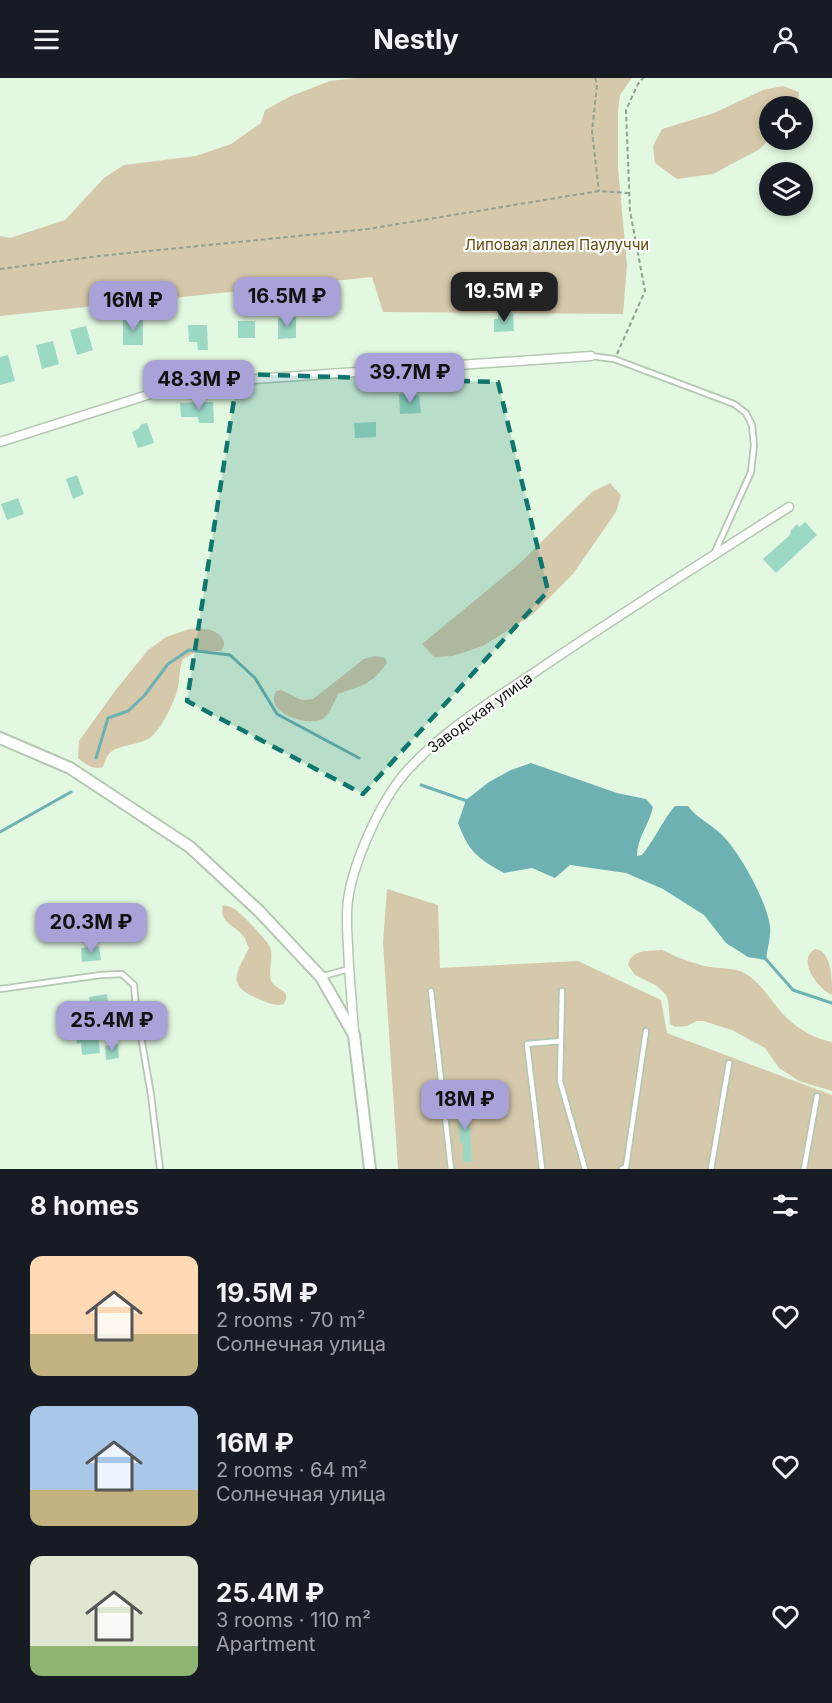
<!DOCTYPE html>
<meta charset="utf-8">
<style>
body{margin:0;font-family:Inter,sans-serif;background:#20242c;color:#f1f3f6;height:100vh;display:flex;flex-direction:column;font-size:22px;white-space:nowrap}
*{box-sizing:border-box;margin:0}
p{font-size:20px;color:#9ea1a6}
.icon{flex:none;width:33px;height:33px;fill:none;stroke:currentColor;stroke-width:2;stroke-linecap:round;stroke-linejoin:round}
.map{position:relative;height:1091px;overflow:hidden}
.side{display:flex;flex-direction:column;background:#171b24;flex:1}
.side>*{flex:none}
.fabs{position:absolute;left:759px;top:18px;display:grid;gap:12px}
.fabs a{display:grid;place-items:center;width:54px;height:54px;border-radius:50%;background:#171b24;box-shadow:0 3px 9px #0003;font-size:30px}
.price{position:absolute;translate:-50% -51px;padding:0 14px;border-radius:12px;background:#a9a2d9;color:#111;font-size:20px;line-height:39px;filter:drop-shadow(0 2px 3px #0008)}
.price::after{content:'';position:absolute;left:50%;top:36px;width:18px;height:14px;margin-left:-9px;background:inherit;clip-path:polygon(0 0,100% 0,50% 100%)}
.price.on{background:#222;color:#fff}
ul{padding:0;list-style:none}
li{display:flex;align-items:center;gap:18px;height:150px;padding:0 30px}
li span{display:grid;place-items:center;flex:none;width:168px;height:120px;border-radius:12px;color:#555}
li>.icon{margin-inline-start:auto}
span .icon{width:72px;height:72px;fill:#fffc;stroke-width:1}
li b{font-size:26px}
h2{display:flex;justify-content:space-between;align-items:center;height:72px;padding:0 30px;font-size:26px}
header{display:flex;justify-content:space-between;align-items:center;height:78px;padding:0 30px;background:#171b24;font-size:27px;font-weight:700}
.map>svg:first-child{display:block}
</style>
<header><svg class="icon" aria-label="menu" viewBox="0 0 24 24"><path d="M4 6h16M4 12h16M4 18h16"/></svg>Nestly<svg class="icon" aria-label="person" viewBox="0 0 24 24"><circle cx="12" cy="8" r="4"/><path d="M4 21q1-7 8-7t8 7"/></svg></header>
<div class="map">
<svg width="832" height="1091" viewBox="0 0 832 1091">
<rect width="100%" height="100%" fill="#e3f8e1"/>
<g fill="#d6c9ab">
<path d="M355,0H632L620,17L618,33V90L627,187L623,236L383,234L372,199L0,238V158L10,160L65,142L104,100L124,87L196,78L231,66L261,45L265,32L291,18L330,3Z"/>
<path d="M783,8L799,14L798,28H770L769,61L760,71L713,96L677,101L655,85L653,68L662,51L714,35L763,12Z"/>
<path d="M610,405L621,417L616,434L573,496L532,537L483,568L453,578L434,579L422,566L519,486L592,414Z"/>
<path d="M190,551C195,551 200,550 205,551C217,552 230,562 221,573H198L183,581C179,591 180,598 178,609C176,621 162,650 152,658C141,668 117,666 109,676C106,679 105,684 103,689C93,692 86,687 78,680L79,663L115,613L148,572L166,559Z"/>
<path d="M375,578L385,580L387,585C371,607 363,607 338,616C334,624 330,636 323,641C308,649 263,635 276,613L281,612L302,622L313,621L364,581Z"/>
<path d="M387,811L438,827L440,890L578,883L661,922L667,955L832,1017V1091H398L383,864Z"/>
<path d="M223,827C227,828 232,829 236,832C243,837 267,862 270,869C274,880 268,892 271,902C274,913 293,910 284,926C276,929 269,925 261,922C226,908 235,898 249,870C248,869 245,860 245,860C236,847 218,845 223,827Z"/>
<path d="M815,871C832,873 832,900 832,917C818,911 796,882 815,871Z"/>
<path d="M662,872C677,879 693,886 710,889C722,891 735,889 746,896C764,907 772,926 787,940C799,952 816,961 832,964V1013L799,1003L779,990L765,970L732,952L703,943H697L687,948L675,949L670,946L668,922L666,917L657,908L635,897L628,887C631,871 649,873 662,872Z"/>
</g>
<path fill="#6db1b3" d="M531,685L617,715L646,721L653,729C649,747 637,760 637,778L642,777C655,761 662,743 675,728H688C697,740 709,745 720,755C738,771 768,825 770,849C771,859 767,872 766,882L748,879L726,865L704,837L663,811L626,795L570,787L555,800L532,790L504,795C477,780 469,774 458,745L466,722L489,704L511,692Z"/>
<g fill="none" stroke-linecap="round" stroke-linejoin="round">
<g stroke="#6db1b3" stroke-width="3">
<path d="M96,680L108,640L128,633L144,618L168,586L189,572L230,577L255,600L277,636L359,680"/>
<path d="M421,707L467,723"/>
<path d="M0,754L71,714"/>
<path d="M764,879L793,912L832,925"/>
</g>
</g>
<g fill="#9cd9c4">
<path d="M513,234L514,253L494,254V241H498V235Z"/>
<path d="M296,239V260L278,261V240Z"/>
<rect x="123" y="241" width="20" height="26"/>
<rect x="238" y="243" width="17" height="17"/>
<path d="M188,247H207L208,272H198L197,264H189Z"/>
<path d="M86,248L93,272L77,277L70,252Z"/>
<path d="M53,263L59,286L42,291L36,267Z"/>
<path d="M8,277L15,303L0,307V279Z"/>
<path d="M413,315V317H419L421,335L400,336L399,316Z"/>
<path d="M213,324L214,345H199L198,339H181L180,325Z"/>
<path d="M376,344V359L355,360L354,345Z"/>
<path d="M147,345L154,365L138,370L132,354L138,351L142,346Z"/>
<path d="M77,397L84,416L73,421L66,401Z"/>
<path d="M18,420L24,436L7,442L1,426Z"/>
<path d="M805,444L817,457L776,495L763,481L790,457L791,452L797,446L799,449Z"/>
<path d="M99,868L101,882L82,884L81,870Z"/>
<path d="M107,916L109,934L91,936L89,919Z"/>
<path d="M87,948V955L98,954L100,975L82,977L81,965L77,966L75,950Z"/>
<path d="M118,966L119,980L106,982L105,968Z"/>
<path d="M468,1025L472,1084H463V1065H460L457,1026Z"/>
</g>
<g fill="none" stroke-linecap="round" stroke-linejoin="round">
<defs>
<g id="service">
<path d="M591,278L614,281L734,326L746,335L752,347L754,367L751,394L714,476"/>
<path d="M323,898L349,891"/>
<path d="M0,911L101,897L122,896L134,907L136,929L151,1017L160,1091"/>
<path d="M431,913L451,1091"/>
<path d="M562,913L560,1003L585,1091"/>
<path d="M542,1091L527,966L561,963"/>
<path d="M622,1091L626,1089L646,953"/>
<path d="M711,1091L729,985"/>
<path d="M804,1091L817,1018"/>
</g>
<g id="minor">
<path d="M0,364L182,306L591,278"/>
<path d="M354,954C352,925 349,897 348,868C347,853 346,837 348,822C353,785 380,724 405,695C442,653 492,623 538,592C620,536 705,483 789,429"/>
</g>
<path id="tertiary" d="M0,660L70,690L190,769L259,833L321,899L354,957L370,1091"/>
</defs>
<use href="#service" stroke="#b3c7b1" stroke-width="8"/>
<use href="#minor" stroke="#b3c7b1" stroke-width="11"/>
<use href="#tertiary" stroke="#b3c7b1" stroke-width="14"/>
<g stroke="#91a08f" stroke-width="2" stroke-dasharray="4.5 3" stroke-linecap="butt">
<path d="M595,0L597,6L592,54L599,113"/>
<path d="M0,191L99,178L368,151L599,113L629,115"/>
<path d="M617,276L645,213L630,133L626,32L638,6L643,0"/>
</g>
<use href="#service" stroke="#fff" stroke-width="4.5"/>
<use href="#minor" stroke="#fff" stroke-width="8"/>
<use href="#tertiary" stroke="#fff" stroke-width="10"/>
</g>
<path fill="#0f766e" fill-opacity="0.2" stroke="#0f766e" stroke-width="4.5" stroke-dasharray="12 8" stroke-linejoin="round" d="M238,296L498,304L548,513L363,716L187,623Z"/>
<g text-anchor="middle" stroke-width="4.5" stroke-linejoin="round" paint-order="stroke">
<g font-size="15" fill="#634c12" stroke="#fefefe">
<text x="557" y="172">Липовая аллея Паулуччи</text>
</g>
<g font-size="15" fill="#0f160e" stroke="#fefefe">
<text transform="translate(480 635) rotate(-36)" y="5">Заводская улица</text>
</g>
</g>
</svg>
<div class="fabs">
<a><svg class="icon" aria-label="locate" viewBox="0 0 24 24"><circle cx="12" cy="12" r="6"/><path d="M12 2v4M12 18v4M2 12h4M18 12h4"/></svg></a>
<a><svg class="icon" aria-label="layers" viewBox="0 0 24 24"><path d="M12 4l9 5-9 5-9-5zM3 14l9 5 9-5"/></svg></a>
</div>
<b class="price on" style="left:504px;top:245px">19.5M ₽</b>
<b class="price" style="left:287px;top:250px">16.5M ₽</b>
<b class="price" style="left:133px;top:254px">16M ₽</b>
<b class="price" style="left:410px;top:326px">39.7M ₽</b>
<b class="price" style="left:199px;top:333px">48.3M ₽</b>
<b class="price" style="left:91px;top:876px">20.3M ₽</b>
<b class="price" style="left:112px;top:974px">25.4M ₽</b>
<b class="price" style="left:465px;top:1053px">18M ₽</b>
</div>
<section class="side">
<h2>8 homes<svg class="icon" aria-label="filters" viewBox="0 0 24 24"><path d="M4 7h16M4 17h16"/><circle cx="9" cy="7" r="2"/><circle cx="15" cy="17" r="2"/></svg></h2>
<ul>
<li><span style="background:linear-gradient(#ffd9b3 65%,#c2b280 0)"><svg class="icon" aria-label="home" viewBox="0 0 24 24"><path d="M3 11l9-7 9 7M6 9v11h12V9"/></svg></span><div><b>19.5M ₽</b><p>2 rooms · 70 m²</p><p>Солнечная улица</p></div><svg class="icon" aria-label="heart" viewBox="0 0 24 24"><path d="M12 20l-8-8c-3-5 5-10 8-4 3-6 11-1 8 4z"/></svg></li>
<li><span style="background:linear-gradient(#a9c7e8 70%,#c2b280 0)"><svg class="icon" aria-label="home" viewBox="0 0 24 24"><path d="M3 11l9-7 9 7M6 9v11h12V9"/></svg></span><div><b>16M ₽</b><p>2 rooms · 64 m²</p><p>Солнечная улица</p></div><svg class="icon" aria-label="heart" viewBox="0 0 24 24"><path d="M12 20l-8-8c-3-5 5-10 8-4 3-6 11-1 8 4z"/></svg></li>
<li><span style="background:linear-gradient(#dfe7d0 75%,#8fb573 0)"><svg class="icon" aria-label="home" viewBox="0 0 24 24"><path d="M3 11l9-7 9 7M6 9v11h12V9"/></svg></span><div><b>25.4M ₽</b><p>3 rooms · 110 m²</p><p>Apartment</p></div><svg class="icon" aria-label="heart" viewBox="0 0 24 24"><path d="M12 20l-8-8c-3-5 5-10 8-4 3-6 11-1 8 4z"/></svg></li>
</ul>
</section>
